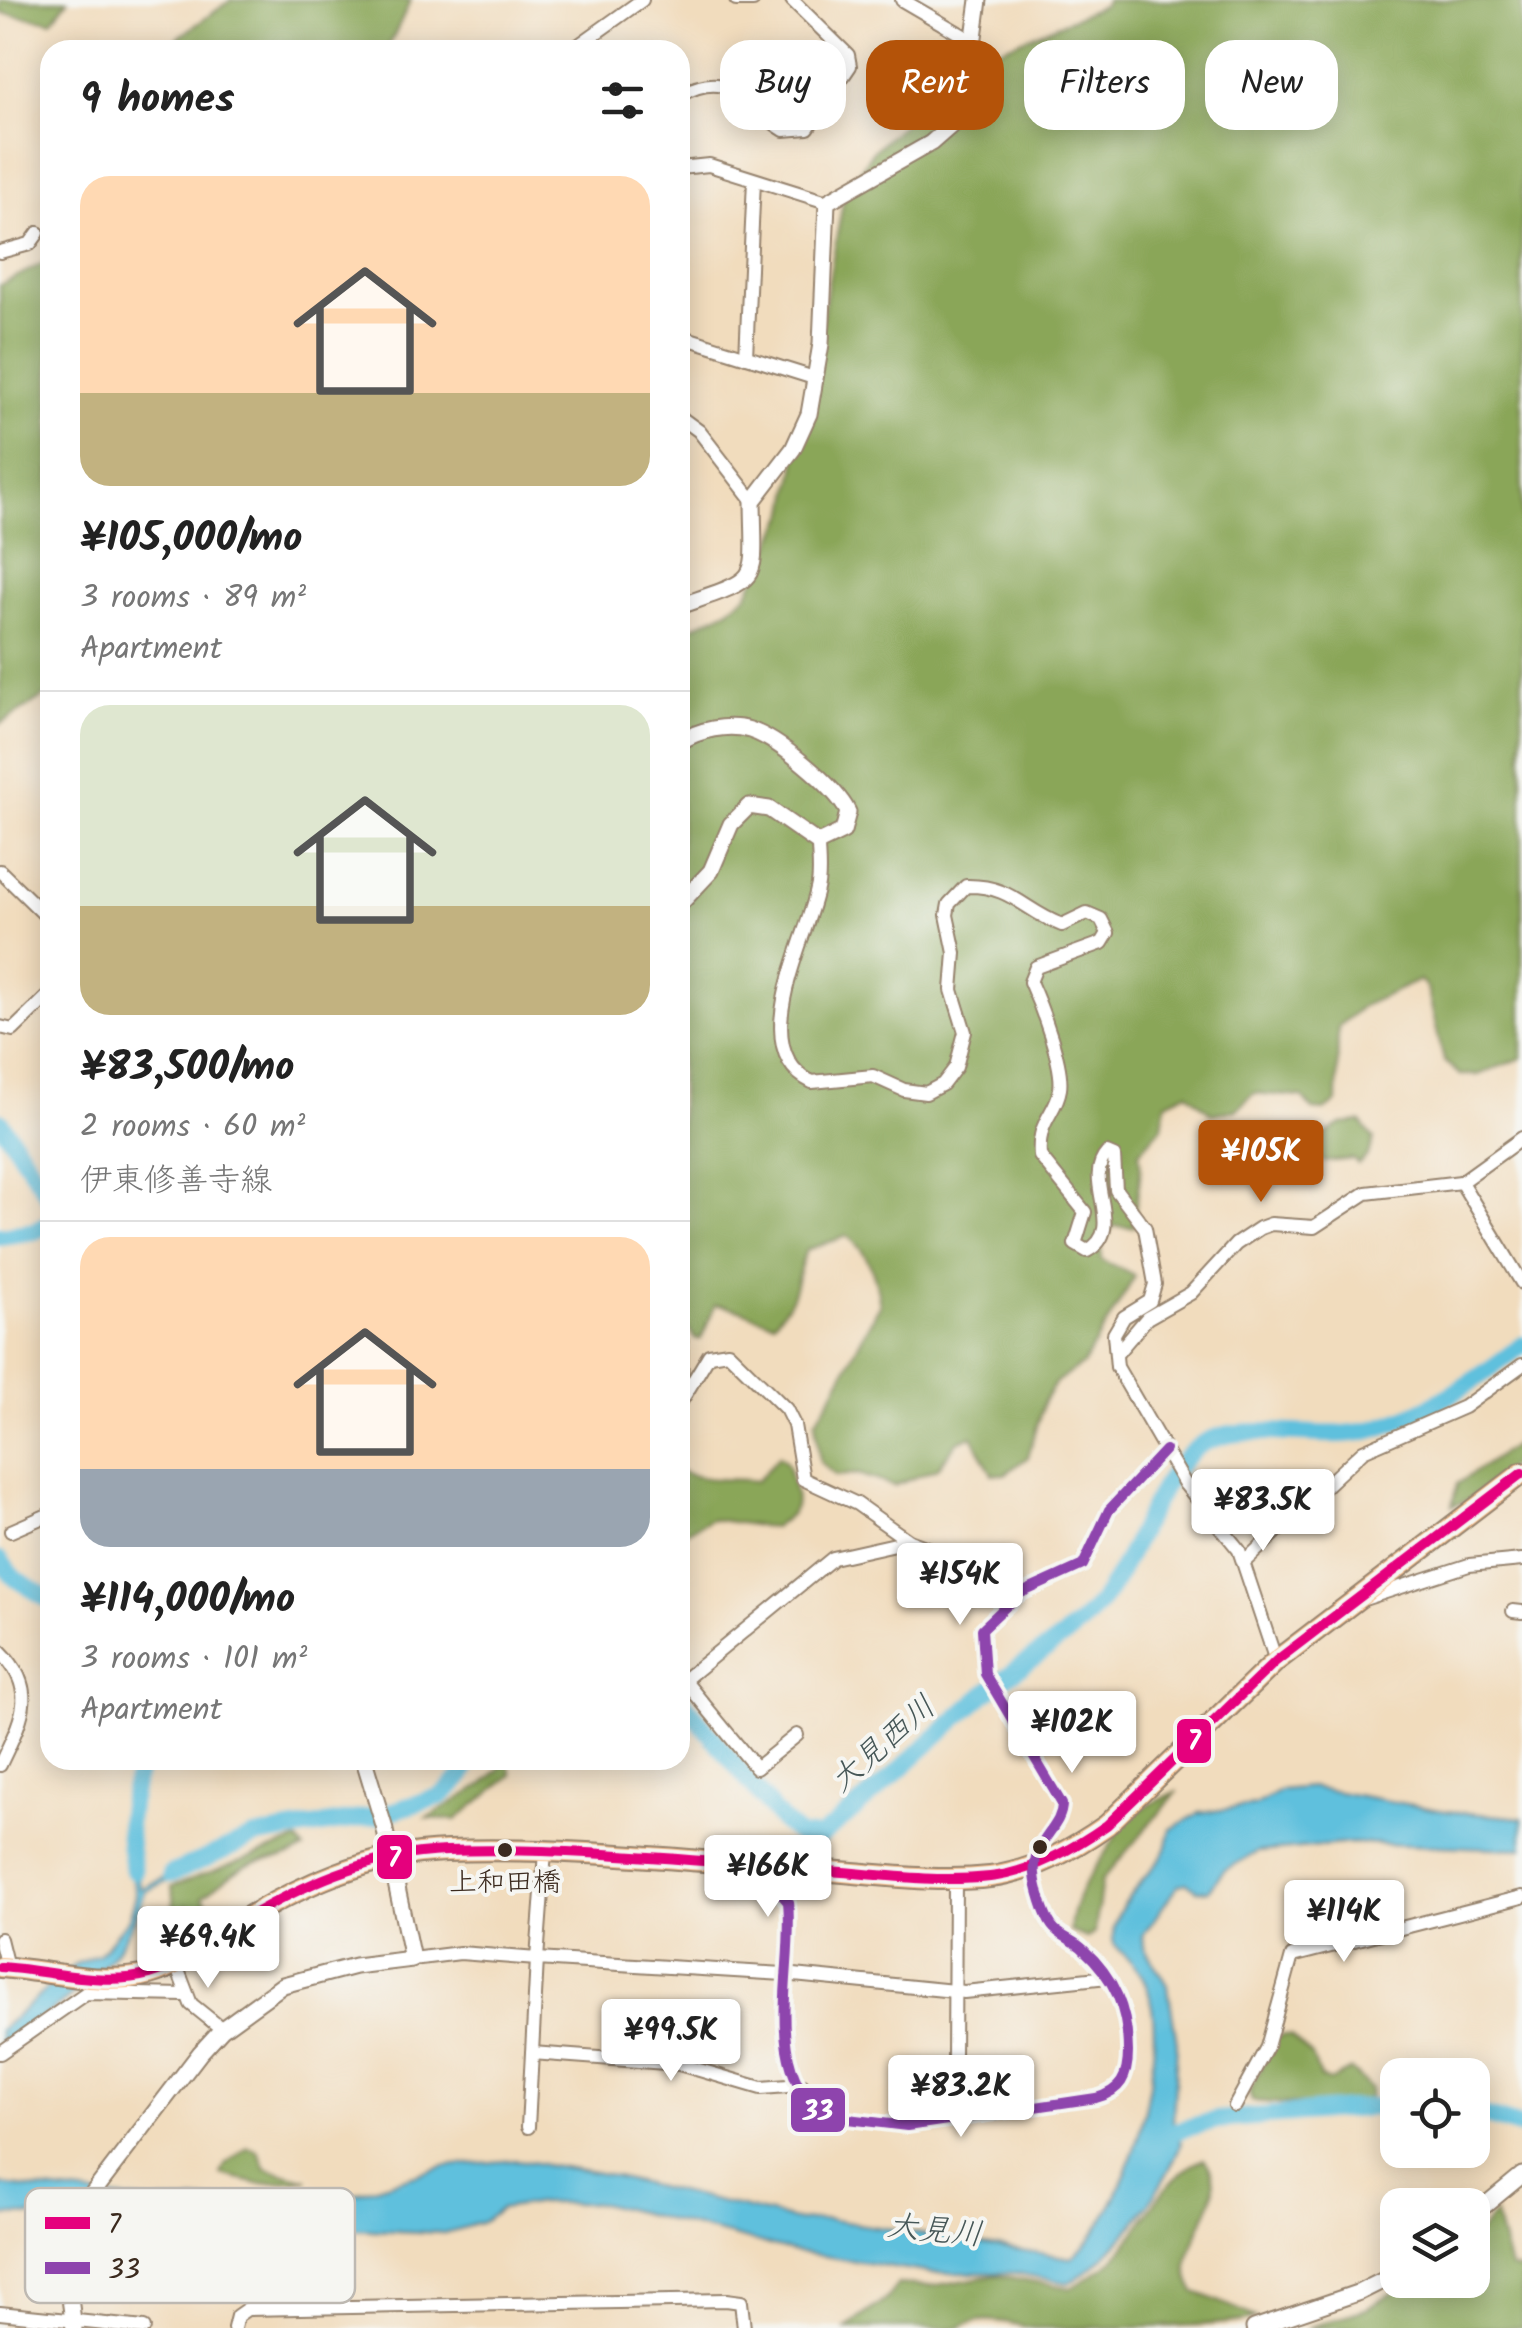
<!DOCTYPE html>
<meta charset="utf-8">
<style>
body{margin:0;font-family:Kalam,"Klee One",sans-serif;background:#f6f6f6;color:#222;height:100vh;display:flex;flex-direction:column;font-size:38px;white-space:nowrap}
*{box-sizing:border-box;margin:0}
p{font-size:32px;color:#767676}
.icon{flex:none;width:55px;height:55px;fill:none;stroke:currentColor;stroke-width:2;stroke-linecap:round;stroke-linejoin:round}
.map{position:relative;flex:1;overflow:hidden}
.panel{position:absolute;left:40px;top:40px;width:650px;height:1730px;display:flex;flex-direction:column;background:#fff;border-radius:30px;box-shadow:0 5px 25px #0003}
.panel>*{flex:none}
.hud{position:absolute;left:720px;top:40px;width:650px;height:90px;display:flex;gap:20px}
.fabs{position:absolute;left:1380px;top:2058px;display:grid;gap:20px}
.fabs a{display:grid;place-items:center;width:110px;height:110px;border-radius:20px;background:#fff;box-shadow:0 5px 25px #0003;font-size:50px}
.price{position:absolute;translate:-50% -85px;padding:0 22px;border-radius:10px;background:#fff;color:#222;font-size:32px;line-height:65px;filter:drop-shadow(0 2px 5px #0008)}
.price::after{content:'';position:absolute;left:50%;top:60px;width:30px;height:22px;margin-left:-15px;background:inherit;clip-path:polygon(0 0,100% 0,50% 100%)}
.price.selected{background:#b45309;color:#fff}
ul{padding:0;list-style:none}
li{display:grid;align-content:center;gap:20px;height:530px;padding:0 40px}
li+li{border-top:2px solid #e0e0e0}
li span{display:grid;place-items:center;height:310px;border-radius:30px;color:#555}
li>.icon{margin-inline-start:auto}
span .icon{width:180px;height:180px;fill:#fffc;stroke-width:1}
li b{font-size:42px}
h2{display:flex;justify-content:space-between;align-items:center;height:120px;padding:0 40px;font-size:42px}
.chip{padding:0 35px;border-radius:30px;background:#fff;box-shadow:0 5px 25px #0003;font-size:35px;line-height:90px}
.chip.selected{background:#b45309;color:#fff}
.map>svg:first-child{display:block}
</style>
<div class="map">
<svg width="1522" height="2328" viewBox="0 0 1522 2328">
<rect width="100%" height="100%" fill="#f6f6f2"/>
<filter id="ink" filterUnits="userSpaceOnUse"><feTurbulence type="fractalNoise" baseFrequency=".01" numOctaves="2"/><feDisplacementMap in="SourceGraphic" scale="20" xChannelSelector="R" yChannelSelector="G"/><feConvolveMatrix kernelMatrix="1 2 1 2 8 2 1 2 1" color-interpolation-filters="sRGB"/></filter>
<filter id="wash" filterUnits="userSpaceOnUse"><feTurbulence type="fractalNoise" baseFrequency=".0048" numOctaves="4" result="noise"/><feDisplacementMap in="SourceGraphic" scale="40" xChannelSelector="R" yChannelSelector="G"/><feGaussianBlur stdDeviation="2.25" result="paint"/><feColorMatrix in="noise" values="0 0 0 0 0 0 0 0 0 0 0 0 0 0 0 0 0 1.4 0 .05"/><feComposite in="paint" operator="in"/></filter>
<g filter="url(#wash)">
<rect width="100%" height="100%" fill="#f1dcbd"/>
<g fill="#8aa659" stroke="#62683c" stroke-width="2.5">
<path d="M0,0H68L52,21L0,13Z"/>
<path d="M231,0H411L387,50H161Z"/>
<path d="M1107,0H1522V1058L1478,1075H1460L1444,1061L1427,988L1420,980L1362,1006L1338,1027L1337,1102L1325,1111L1313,1110L1302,1097L1254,1093L1236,1110L1212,1114L1187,1092L1166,1102L1162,1127L1139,1152C1144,1179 1134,1200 1134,1227L1113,1226L1101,1248L1102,1260L1135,1276L1083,1364L1056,1382L1044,1401L1028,1457L1005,1474H992L972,1436L957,1442L938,1468L894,1486L858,1474L836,1476L820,1462L815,1421C842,1385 856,1343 880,1305C876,1277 870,1253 847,1236L806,1250C792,1286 802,1290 774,1322C751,1317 739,1306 715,1305L701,1339H695L680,1316V633L728,610L747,595L787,511L844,196L872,152L975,59L1103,6Z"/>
<path d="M50,260V693L0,724V285Z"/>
<path d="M1361,1122L1374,1139C1370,1151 1369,1156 1358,1164L1353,1159L1325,1162L1317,1157L1316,1142L1341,1124Z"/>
<path d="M1522,1440V1457L1468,1500L1452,1506L1457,1484Z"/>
<path d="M779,1456C789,1463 788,1466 791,1478C799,1507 799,1509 773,1528L711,1519L680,1535V1471C702,1482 734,1478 757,1481Z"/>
<path d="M508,1760L512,1775L456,1820L427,1818L484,1784Z"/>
<path d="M1178,1791L1102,1880L1095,1932L1087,1938L1070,1931C1074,1878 1108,1863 1124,1817Z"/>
<path d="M298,1840L304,1849C286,1861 269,1857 251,1864C233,1871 219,1885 203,1896L208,1906L197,1917L187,1905L181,1912L174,1909L172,1886Z"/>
<path d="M1283,2035L1291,2036L1312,2056L1320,2078L1330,2081L1351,2070L1371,2089L1369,2100L1315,2106L1252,2101L1249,2092L1276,2038Z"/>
<path d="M248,2147L258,2151L266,2169L308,2180L258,2184L221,2175L225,2165Z"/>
<path d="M1204,2159C1240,2200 1165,2247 1195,2292C1204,2295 1251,2314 1256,2318C1230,2328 1063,2328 1033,2328C1007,2323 982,2314 959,2328H846L886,2299L898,2284L930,2286L997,2275L1071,2288C1085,2279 1105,2269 1116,2257C1145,2224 1161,2177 1204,2159Z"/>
<path d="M1495,2214L1510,2268L1522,2270V2328H1307L1366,2309L1407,2284L1472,2280L1473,2239Z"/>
</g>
<g fill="#5fc0dd" stroke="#4d757e" stroke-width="2.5">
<path d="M1310,1787L1445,1811L1522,1818V1849L1352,1843L1258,1852L1224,1870L1208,1891L1197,1890L1187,1883L1178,1885L1143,1935L1144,1947L1168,1987L1177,2043L1173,2122L1181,2143C1163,2191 1114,2260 1068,2283L1016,2273H931L792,2251L601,2203H540L500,2209L483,2222L445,2233L348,2229L287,2234L269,2231L218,2238L46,2216L0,2215V2185L151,2202L337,2199L445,2166L517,2160L594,2172L799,2221L826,2219L1071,2258C1128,2216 1175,2045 1144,1980C1138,1967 1124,1955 1114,1944C1106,1915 1144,1880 1160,1859C1169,1849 1167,1840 1171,1829L1200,1813L1255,1805L1281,1790Z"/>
<path d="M132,1851L141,1889L192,1862L194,1866L145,1892C124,1965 63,2006 0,2044V2030L75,1964L99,1954L129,1918L136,1896L127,1852Z"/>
</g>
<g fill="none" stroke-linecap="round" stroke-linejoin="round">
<g stroke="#5fc0dd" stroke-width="18">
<path d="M0,1121L50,1198"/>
<path d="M0,1236L35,1231L50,1223"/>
<path d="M0,1560L16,1579L50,1600"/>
<path d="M680,1698L782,1821L800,1836L819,1837C882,1791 936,1733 997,1684C1029,1657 1071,1639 1098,1605C1134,1561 1154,1478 1199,1446C1241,1417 1321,1444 1371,1430C1426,1415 1477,1380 1522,1345"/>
<path d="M134,1871C124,1830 127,1799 143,1760"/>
<path d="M171,1874L254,1837L376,1816L441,1796L461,1778L470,1760"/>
<path d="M1472,2112L1522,2127"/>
<path d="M1156,2136L1217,2120L1398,2105"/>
</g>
</g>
</g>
<g filter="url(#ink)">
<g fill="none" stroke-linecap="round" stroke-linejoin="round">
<defs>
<g id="minor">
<path d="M736,0H753"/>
<path d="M902,0L974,42"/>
<path d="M572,50L642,0"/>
<path d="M680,95C733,66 743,105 784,130L808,128L850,66L848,55L792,0"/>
<path d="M680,168L709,165L827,202"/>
<path d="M0,252L30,244L38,233"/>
<path d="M680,336L814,378"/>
<path d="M746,357L754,180"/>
<path d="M680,417L699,431L753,501"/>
<path d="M818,843C818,858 821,875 817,889C806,942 745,1050 812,1082L873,1076L904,1090L926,1093L943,1084L956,1067L965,1032L952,990L955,953L947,915L949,904L966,886C1012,885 1024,911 1062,925L1087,913L1101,919L1108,933L1102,943L1036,967L1030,982C1040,1004 1064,1065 1060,1089C1056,1114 1037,1120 1040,1156L1085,1212L1075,1244L1087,1251C1128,1229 1081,1181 1107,1153L1114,1156L1116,1190L1145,1228L1155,1284L1150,1301L1124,1317L1114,1334L1117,1367L1185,1484L1239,1550L1276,1661"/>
<path d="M0,871L50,920"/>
<path d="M0,1027L13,1030L50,994"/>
<path d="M1461,1182L1522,1283"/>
<path d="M1118,1352L1147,1318L1191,1293L1236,1244L1260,1228L1271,1224L1314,1227L1366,1193L1461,1182L1522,1138"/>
<path d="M680,1403L709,1355L728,1352L786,1409L794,1425L803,1479L857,1504L909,1541L971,1564L1004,1604"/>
<path d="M11,1531L50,1514"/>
<path d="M1244,1562L1363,1451L1464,1407L1522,1365"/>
<path d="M1361,1600L1469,1565L1522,1560"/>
<path d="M1513,1611L1522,1612"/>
<path d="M0,1651C40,1691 21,1720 0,1765"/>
<path d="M797,1735L756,1768L684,1680L833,1558L909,1541"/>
<path d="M758,1866L788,1902C795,1970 760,2063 823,2116L907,2126L1096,2098C1121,2091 1128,2077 1128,2052C1128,2010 1115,1978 1083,1949C1074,1940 1059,1936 1052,1926C1044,1915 1036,1887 1035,1874C1031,1841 1062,1829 1062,1804L985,1674L982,1629L1019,1594L1083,1565L1109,1510L1165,1450"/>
<path d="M955,1878L954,2063L956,2068L984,2075L995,2114"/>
<path d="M0,1939L7,1967"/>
<path d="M412,1959L460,1953L537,1959L545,1852"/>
<path d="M176,1965L191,2004L222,2029"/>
<path d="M0,2053L86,1993L185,1995"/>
<path d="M532,2053L679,2064L761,2088L802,2085"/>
<path d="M1235,2106L1267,2047L1292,1956L1522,1897"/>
<path d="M528,2127L537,1959L784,1974L964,1992L1108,1977"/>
<path d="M0,2313L144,2328"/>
<path d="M234,2328L237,2316L247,2309L726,2300L741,2302L744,2328"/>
</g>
<g id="tertiary">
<path d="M680,606C764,576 754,586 753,501L793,449L809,414L821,344L827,202L931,143L955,122L965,104L979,0"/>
<path d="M680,742C698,730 728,723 750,730C778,739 835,786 848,812L843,831L818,843L769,809L749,806L731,824L711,871L680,904"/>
<path d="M680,1339V1391"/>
<path d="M1472,2216L1522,2175"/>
<path d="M74,2328L67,2276L83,2206L200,2053L222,2029L283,1985L355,1966L412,1959L384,1826L364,1760"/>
<path d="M1254,2328L1360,2292L1398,2273"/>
</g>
<path id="primary" d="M0,1967C48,1970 103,1987 150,1974C182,1965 207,1942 235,1925C299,1886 370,1853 447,1851C569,1847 694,1861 817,1870C874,1874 933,1883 990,1877C1032,1872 1073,1849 1107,1825L1276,1661L1522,1473"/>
</defs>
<use href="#minor" stroke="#96836e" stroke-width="16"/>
<use href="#tertiary" stroke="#96836e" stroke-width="19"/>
<use href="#primary" stroke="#96836e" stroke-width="24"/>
<use href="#minor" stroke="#fff" stroke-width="12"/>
<use href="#tertiary" stroke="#fff" stroke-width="15"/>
<use href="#primary" stroke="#f8bd89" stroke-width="20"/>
<defs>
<path id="bus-1" d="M0,1967C48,1970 103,1987 150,1974C182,1965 207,1942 235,1925C299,1886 370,1853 447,1851C569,1847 694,1861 817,1870C874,1874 933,1883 990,1877C1032,1872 1073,1849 1107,1825L1276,1661L1522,1473"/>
<path id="bus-2" d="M758,1866L788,1902C795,1970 760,2063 823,2116L907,2126L1096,2098C1121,2091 1128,2077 1128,2052C1128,2010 1115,1978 1083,1949C1074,1940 1059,1936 1052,1926C1044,1915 1036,1887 1035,1874C1031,1841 1062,1829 1062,1804L985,1674L982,1629L1019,1594L1083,1565L1109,1510L1165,1450"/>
</defs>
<use href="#bus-1" stroke="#f6f6f2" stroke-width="18"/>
<use href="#bus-2" stroke="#f6f6f2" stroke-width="18"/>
<use href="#bus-1" stroke="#e5007d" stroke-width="10"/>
<use href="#bus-2" stroke="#8e44ad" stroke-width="10"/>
</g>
</g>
<g fill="#3b2a1e" stroke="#f6f6f2" stroke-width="4">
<circle cx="1040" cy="1847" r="9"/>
<circle cx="505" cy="1850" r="9"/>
</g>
<g text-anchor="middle" stroke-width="8" stroke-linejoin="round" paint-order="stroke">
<g font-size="28" fill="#3b2a1e" stroke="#f6f6f2">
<text x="505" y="1891">上和田橋</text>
</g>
<g font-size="32" font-style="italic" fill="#465757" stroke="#f6f6f2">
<text transform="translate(882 1743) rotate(-41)" y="11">大見西川</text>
<text transform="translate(935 2229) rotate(6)" y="11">大見川</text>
</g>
</g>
<rect x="25" y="2188" width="330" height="115" rx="15" fill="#f6f6f2" stroke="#beb9b2" stroke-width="2.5"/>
<rect x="45" y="2217" width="45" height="12" fill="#e5007d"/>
<rect x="45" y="2262" width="45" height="12" fill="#8e44ad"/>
<g font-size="28" fill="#3b2a1e">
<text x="108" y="2233">7</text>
<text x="108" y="2278">33</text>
</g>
<g stroke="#f6f6f2" stroke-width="4">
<rect x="1175" y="1717" width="38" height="48" rx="10" fill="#e5007d"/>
<rect x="375" y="1833" width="39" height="48" rx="10" fill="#e5007d"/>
<rect x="789" y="2086" width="58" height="48" rx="10" fill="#8e44ad"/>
</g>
<g font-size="28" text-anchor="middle" font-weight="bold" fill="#fff">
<text x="1194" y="1750">7</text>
<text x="394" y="1867">7</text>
<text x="818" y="2120">33</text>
</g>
</svg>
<div class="fabs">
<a><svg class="icon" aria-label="locate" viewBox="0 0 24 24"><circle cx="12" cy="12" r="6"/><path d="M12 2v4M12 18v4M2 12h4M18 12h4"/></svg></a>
<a><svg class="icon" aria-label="layers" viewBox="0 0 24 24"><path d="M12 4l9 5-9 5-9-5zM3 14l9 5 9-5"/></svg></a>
</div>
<b class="price selected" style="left:1261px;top:1205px">¥105K</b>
<b class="price" style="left:1263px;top:1554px">¥83.5K</b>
<b class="price" style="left:960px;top:1628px">¥154K</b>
<b class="price" style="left:1072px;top:1776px">¥102K</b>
<b class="price" style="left:768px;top:1920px">¥166K</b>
<b class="price" style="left:1344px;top:1965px">¥114K</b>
<b class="price" style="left:208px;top:1991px">¥69.4K</b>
<b class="price" style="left:671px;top:2084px">¥99.5K</b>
<b class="price" style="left:961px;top:2140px">¥83.2K</b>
<div class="hud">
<a class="chip">Buy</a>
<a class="chip selected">Rent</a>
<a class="chip">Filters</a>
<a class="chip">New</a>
</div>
<section class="panel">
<h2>9 homes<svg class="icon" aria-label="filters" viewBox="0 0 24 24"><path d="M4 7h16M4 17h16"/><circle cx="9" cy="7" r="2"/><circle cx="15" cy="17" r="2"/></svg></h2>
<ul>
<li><span style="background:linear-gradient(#ffd9b3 70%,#c2b280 0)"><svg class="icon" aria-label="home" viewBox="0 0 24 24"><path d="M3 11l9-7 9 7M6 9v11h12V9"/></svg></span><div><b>¥105,000/mo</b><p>3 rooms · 89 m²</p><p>Apartment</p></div></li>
<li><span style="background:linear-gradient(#dfe7d0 65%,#c2b280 0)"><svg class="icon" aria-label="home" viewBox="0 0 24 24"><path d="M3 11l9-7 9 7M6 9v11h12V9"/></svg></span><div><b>¥83,500/mo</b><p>2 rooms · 60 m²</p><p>伊東修善寺線</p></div></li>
<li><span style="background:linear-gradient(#ffd9b3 75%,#9aa5b1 0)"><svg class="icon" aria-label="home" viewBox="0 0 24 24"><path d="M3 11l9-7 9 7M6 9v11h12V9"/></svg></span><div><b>¥114,000/mo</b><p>3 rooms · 101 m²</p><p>Apartment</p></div></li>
</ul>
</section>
</div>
